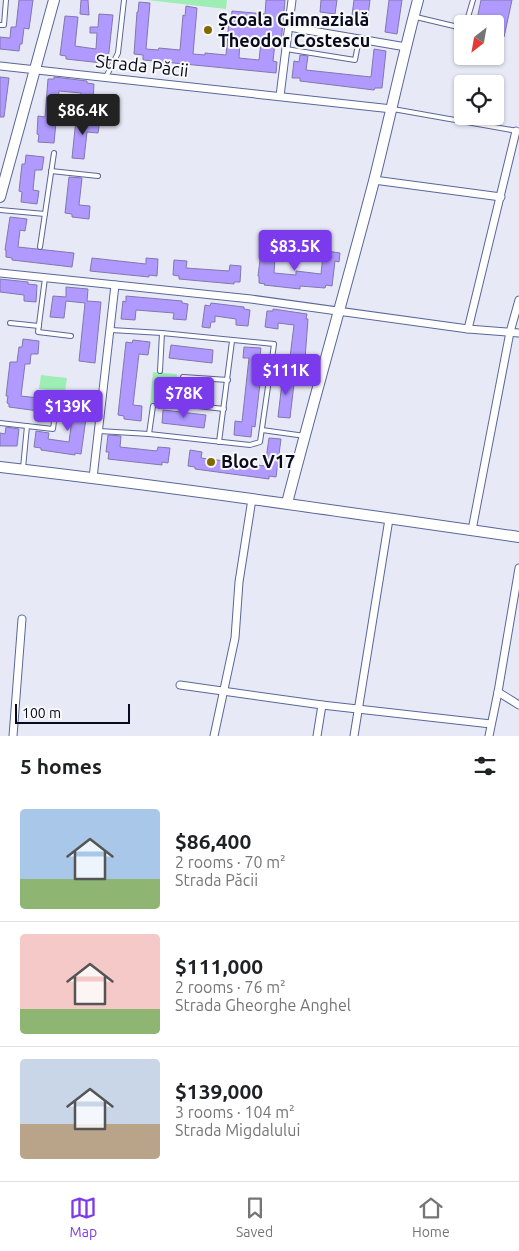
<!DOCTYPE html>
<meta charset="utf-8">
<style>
body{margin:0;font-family:Ubuntu,sans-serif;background:#f2f2f2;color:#202124;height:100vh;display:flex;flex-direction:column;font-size:19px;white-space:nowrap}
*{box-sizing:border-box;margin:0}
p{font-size:16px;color:#757577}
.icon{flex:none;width:28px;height:28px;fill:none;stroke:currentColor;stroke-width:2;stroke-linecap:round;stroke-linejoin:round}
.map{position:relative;height:736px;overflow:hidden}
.side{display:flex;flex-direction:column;background:#fff;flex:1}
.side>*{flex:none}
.needle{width:32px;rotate:211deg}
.controls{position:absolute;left:454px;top:15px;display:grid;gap:10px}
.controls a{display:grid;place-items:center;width:50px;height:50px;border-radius:5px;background:#fff;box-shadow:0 1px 4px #0004;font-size:25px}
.scale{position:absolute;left:15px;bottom:12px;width:115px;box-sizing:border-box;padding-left:5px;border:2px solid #070a1d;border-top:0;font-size:14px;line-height:18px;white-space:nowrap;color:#070a1d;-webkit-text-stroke:4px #f8f8f8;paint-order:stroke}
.price{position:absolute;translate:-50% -42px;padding:0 11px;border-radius:5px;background:#7c3aed;color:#fff;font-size:16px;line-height:32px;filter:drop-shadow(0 1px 2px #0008)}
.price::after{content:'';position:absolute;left:50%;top:30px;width:15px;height:11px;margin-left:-8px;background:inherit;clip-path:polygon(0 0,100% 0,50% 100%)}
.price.selected{background:#222;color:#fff}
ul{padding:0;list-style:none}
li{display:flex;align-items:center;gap:15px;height:125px;padding:0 20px}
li+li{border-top:1px solid #e0e0e0}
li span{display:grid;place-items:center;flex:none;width:140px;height:100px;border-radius:5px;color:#555}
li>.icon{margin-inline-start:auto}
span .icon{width:60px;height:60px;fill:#fffc;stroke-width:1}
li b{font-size:21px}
h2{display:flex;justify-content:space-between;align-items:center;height:60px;padding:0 20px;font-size:21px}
.menu{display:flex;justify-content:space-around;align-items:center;height:70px;border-top:1px solid #e0e0e0;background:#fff;font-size:14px;color:#757577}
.menu a{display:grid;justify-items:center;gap:2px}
.menu .selected{color:#7c3aed}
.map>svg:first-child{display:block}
</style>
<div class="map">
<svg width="519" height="736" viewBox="0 0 519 736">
<rect width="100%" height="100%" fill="#e7eaf6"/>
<g fill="#9eedb5">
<path d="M147,0H227L226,9Z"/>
<path d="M153,372L177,374L174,406L150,404Z"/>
<path d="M41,375L67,378L65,392L39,389Z"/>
</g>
<g fill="#b09aff" stroke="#8277ad" fill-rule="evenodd">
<path d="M19,0H33L29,29L24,28L22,44H20L19,51L0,49V37L10,38L11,27H16Z"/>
<path d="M81,0H88L89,15L80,14Z"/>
<path d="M266,0H285L281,44L275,43L273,61L277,62L276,73L143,60V55L134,54L137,12H138L139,2L150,3L146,49L158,50L159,48L180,50L183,15L185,16L186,6L197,8L193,54L205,55V53L226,55L229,20H231L232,11L265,14ZM240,40L261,42L259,60L239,58Z"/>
<path d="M321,0H337L335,14L320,12Z"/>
<path d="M354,0H370L368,16L352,15Z"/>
<path d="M389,0H402L397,34L385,32Z"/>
<path d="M481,0H512L504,37L495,35V24H476Z"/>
<path d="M99,14L113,15L108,61L102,60V63L66,59V56L60,55L65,16L78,17L75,46L96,49L97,33H90V27H98Z"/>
<path d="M374,49L386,51L382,88H375L374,90L300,81V78H292L294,61L299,62L300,55L308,56L306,70L371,77Z"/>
<path d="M0,77L9,78L4,117H0Z"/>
<path d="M54,77L87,81V83L94,84L93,101L80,100L81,93L59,91L54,143L38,142L39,135L37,134L38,116L45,117L48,79H54Z"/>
<path d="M83,118L100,120L98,133L87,132L84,159L72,158L76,119L83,120Z"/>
<path d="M26,155L44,157L42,170H35L33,190L39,191L37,204L21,202L22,192L19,191L22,164H25Z"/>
<path d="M69,177L82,178L79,205L90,206L89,219L72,217V214L65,213Z"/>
<path d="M10,217L27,219L25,231L20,230L18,247L74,253L72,267L12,260V258L6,257V250H5Z"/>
<path d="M262,244L276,245L274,273L296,275V271L321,274L323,255L327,256V251L340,253L339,262L335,261L332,286L326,285L325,288L300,286V289L264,285L265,284L259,283V276H258Z"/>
<path d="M92,258L146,264V258L158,259L157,276L149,275V277L90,271Z"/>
<path d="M174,260L187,261L186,268L229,271L230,265L241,266L240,282H234V284L179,279V276L173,275Z"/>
<path d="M0,279L28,282V284L37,285L36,302L24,301V295L0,292Z"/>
<path d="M66,287L88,289L87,301L101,302L95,363L79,361L85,303L66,301L64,318L50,317L53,296L66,297Z"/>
<path d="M126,296L182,301V303L188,304L186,320L173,319L174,313L136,310L135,320L121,319L123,301L126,302Z"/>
<path d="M211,303L244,307V309L250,310L248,326L236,325V319L215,316V322H211L210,328L202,327L205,305L210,306Z"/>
<path d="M273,309L307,314L306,319H308L305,359L290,357L294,325L278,323V329L265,327L267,311H273Z"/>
<path d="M23,339L39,341L38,354H31L30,364H25L21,396L48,399L46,412L9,407V404L7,403L8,396H6L10,362H17L19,347H22Z"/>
<path d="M133,340L150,342L148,355L139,354L133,405L142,406L141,421L124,419V416L118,415L126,342L132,343Z"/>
<path d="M171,345L213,350L212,363L169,358Z"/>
<path d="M244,347L261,348L260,357H263L255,427L252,426L251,437L234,435L235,421L242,422L249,358H243Z"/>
<path d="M283,374L295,375L290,418L278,417Z"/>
<path d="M75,395L89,397L81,454L75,453V455L41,450V448L34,447L36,431L49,433L48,439L69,442Z"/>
<path d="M163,410L206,415L204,428L162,423Z"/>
<path d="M6,427L19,429L17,446H0V433L5,434Z"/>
<path d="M108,435L121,436L120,447L157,451L158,447L170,448L168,463L162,462V465L108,459L109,452H106Z"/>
<path d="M269,438L281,439L276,477L269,476V479L195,469V467L188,466L190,450L202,452L201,458L265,466Z"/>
</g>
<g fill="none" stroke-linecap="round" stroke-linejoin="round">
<defs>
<g id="lane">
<path d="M416,17L458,27L462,25"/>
<path d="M466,24L473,0"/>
<path d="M0,25H4L6,0"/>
<path d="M286,49L355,60L359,39"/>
<path d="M106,77L118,53L124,0"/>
<path d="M393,109L517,131"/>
<path d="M67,110L103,114"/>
<path d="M51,171L98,176"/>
<path d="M0,210L45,214"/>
<path d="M40,247L54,153"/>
<path d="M45,278L38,332L71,336"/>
<path d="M10,323L39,326"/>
<path d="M111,330L162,333L274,344L271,366L321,372"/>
<path d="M160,371L162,333"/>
<path d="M224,409L180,404L183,377L228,380"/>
<path d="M0,423L53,429L57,397"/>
<path d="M262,430L305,436"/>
<path d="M99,431L149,434L250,445L260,442L271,366"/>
<path d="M149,434L153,406"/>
<path d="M219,442L232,341"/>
<path d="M23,468L27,426"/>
</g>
<g id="street">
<path d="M289,27L406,47"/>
<path d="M0,66L392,109"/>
<path d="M280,96L292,0"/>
<path d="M374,180L501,197"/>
<path d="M0,273L251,299L468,329L519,333"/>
<path d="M468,329L516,131"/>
<path d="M93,478L115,285"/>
<path d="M472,530L510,332L519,300"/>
<path d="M180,685L322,705L491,724"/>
<path d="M498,692L519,705"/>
<path d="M13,736L22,619"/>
<path d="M214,736L235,638L239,582L252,499"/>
<path d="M317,736L322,705"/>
<path d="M354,736L389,519"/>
<path d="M489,736L498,692L519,568"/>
</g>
<g id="secondary">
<path d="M0,197L54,0"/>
<path d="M0,467C173,487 346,512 519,537"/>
<path d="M287,503C315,395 346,288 374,181C389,121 402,60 418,0"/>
</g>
</defs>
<use href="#lane" stroke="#596698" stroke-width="6"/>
<use href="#street" stroke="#596698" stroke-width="9"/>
<use href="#secondary" stroke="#596698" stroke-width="12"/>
<use href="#lane" stroke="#fff" stroke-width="4"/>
<use href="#street" stroke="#fff" stroke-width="7"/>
<use href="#secondary" stroke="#fff" stroke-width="10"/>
</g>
<g fill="#816900" stroke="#f8f8f8" stroke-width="2">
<circle cx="208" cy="30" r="5"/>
<circle cx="211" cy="462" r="5"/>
</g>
<g text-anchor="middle" stroke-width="4" stroke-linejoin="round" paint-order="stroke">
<g font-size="18" font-weight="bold" fill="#070a1d" stroke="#f8f8f8" text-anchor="start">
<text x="218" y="26">Școala Gimnazială<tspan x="218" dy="21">Theodor Costescu</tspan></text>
<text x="221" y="468">Bloc V17</text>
</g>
<g font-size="18" fill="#070a1d" stroke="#f8f8f8">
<text transform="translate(142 66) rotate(6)" y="6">Strada Păcii</text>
</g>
</g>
</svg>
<div class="controls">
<a><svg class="needle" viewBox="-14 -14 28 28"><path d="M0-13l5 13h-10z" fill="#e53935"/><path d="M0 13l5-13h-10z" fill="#757577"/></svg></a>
<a><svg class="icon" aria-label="locate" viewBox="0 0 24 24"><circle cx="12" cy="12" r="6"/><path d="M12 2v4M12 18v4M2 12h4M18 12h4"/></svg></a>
</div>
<div class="scale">100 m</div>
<b class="price selected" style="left:83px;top:136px">$86.4K</b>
<b class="price" style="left:295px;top:272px">$83.5K</b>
<b class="price" style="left:286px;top:396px">$111K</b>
<b class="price" style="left:184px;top:419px">$78K</b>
<b class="price" style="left:68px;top:432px">$139K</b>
</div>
<section class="side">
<h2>5 homes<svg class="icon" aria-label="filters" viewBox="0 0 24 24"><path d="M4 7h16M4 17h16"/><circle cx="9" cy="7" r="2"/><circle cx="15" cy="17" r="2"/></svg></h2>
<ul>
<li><span style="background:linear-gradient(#a9c7e8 70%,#8fb573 0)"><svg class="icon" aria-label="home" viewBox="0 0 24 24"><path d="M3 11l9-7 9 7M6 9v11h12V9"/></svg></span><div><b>$86,400</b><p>2 rooms · 70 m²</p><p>Strada Păcii</p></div></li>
<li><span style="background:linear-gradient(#f6c9c9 75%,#8fb573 0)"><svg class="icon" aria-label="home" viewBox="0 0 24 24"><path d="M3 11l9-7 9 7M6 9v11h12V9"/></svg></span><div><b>$111,000</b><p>2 rooms · 76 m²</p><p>Strada Gheorghe Anghel</p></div></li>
<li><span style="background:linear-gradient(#c9d6e8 65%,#b9a48a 0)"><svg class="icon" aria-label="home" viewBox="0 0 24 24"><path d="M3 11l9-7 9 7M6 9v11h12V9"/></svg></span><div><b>$139,000</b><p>3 rooms · 104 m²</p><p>Strada Migdalului</p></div></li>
</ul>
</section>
<nav class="menu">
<a class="selected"><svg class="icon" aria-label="map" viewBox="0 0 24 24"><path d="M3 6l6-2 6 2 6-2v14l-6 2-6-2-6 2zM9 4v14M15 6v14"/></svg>Map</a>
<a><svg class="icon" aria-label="saved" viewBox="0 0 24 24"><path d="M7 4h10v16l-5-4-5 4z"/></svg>Saved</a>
<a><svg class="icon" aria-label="home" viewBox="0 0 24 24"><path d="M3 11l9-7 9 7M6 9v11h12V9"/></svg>Home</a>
</nav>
